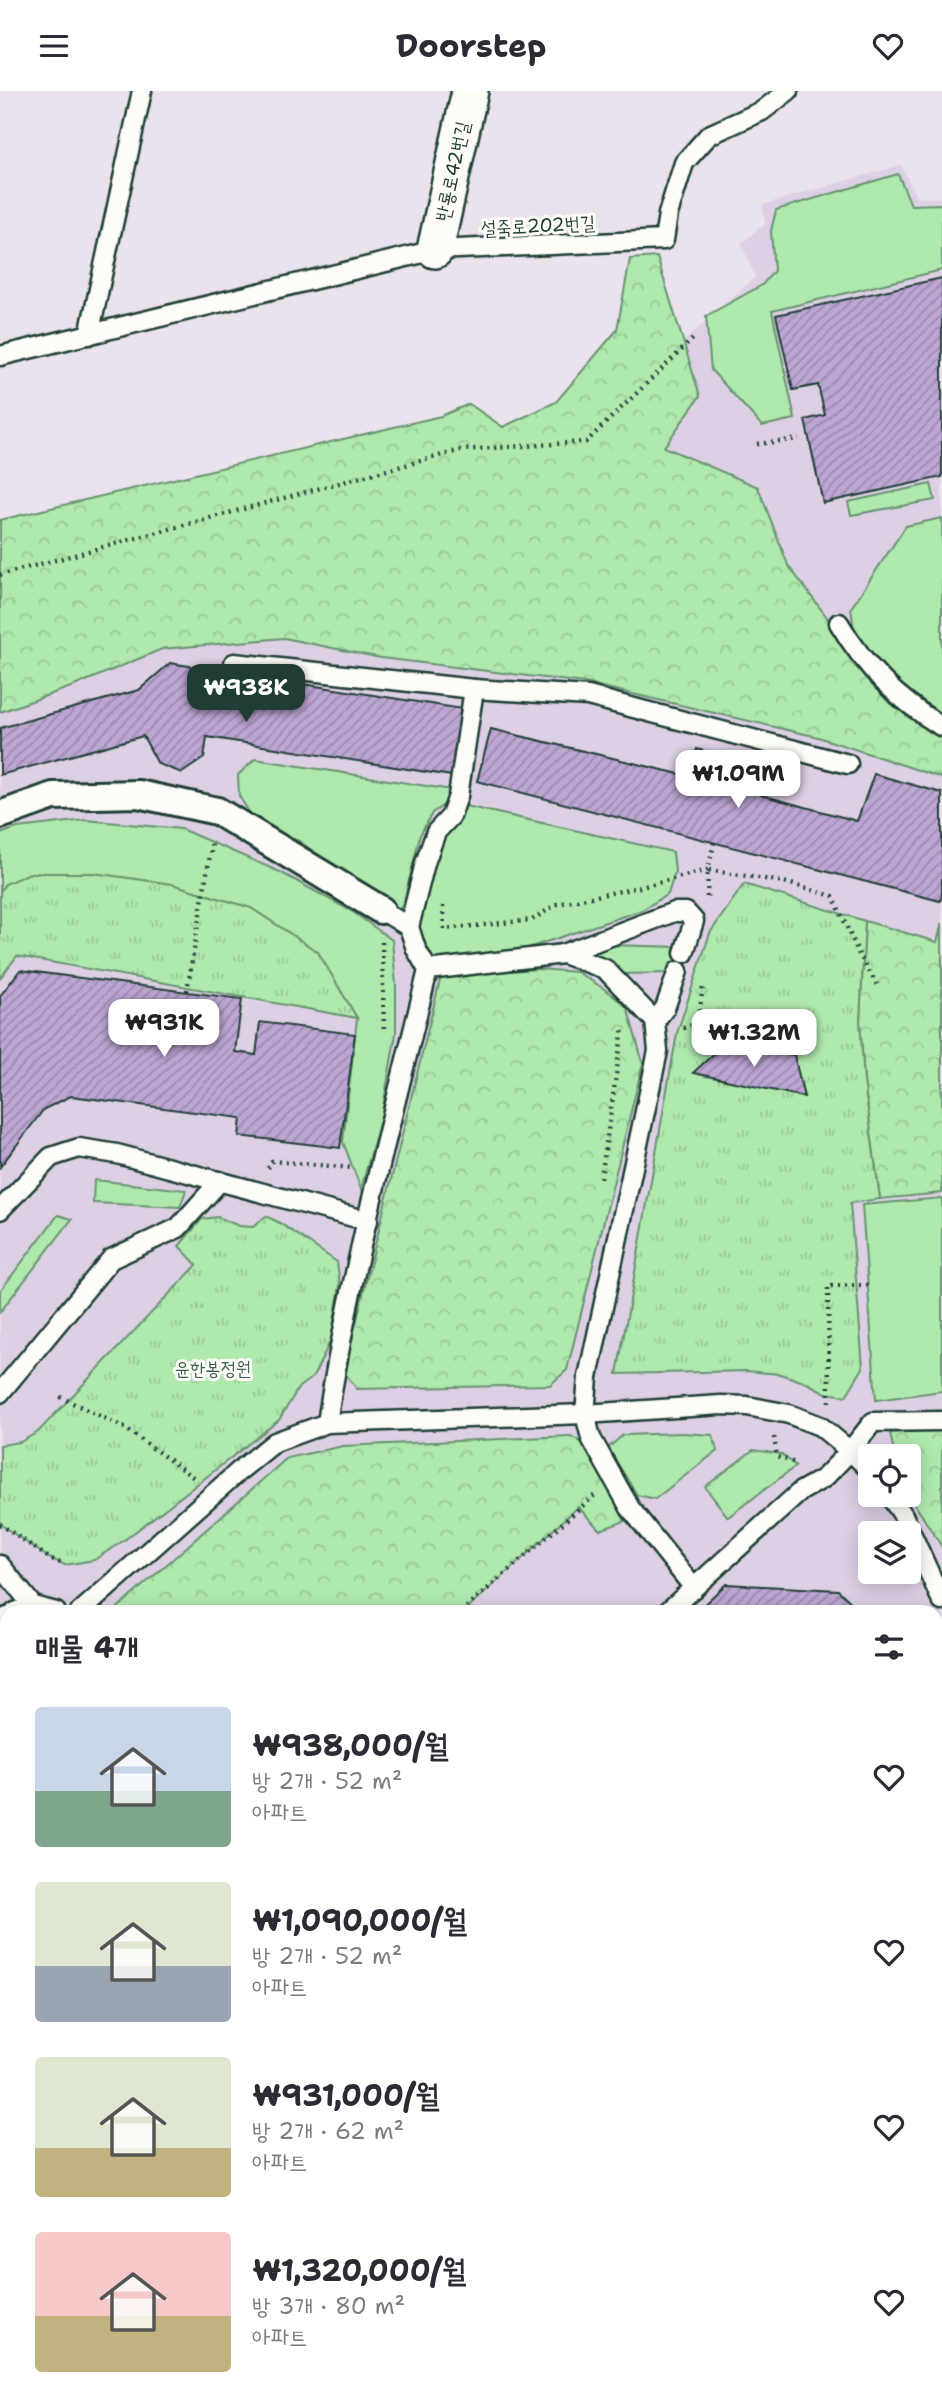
<!DOCTYPE html>
<html lang="ko">
<meta charset="utf-8">
<style>
body{margin:0;font-family:"Shantell Sans","Poor Story",sans-serif;background:#f7f7f7;color:#2b2b33;height:100vh;display:flex;flex-direction:column;font-size:26px;white-space:nowrap}
*{box-sizing:border-box;margin:0}
p{font-size:23px;color:#7c7c81}
.icon{flex:none;width:38px;height:38px;fill:none;stroke:currentColor;stroke-width:2;stroke-linecap:round;stroke-linejoin:round}
.map{position:relative;flex:1;overflow:hidden}
.drawer{position:absolute;left:0px;top:1514px;width:943px;height:800px;display:flex;flex-direction:column;background:#fff;border-radius:21px 21px 0 0;box-shadow:0 4px 18px #0003}
.drawer>*{flex:none}
.fabs{position:absolute;left:858px;top:1353px;display:grid;gap:14px}
.fabs a{display:grid;place-items:center;width:63px;height:63px;border-radius:7px;background:#fff;box-shadow:0 4px 18px #0003;font-size:35px}
.price{position:absolute;translate:-50% -60px;padding:0 16px;border-radius:14px;background:#fff;color:#222;font-size:23px;line-height:46px;filter:drop-shadow(0 2px 4px #0008)}
.price::after{content:'';position:absolute;left:50%;top:42px;width:21px;height:16px;margin-left:-10px;background:inherit;clip-path:polygon(0 0,100% 0,50% 100%)}
.price.selected{background:#1f3d34;color:#fff}
ul{padding:0;list-style:none}
li{display:flex;align-items:center;gap:21px;height:175px;padding:0 35px}
li span{display:grid;place-items:center;flex:none;width:196px;height:140px;border-radius:7px;color:#555}
li>.icon{margin-inline-start:auto}
span .icon{width:84px;height:84px;fill:#fffc;stroke-width:1}
li b{font-size:30px}
h2{display:flex;justify-content:space-between;align-items:center;height:84px;padding:0 35px;font-size:30px}
header{display:flex;justify-content:space-between;align-items:center;height:91px;padding:0 35px;background:#fff;font-size:32px;font-weight:700}
.map>svg:first-child{display:block}
</style>
<header><svg class="icon" aria-label="menu" viewBox="0 0 24 24"><path d="M4 6h16M4 12h16M4 18h16"/></svg>Doorstep<svg class="icon" aria-label="heart" viewBox="0 0 24 24"><path d="M12 20l-8-8c-3-5 5-10 8-4 3-6 11-1 8 4z"/></svg></header>
<div class="map">
<svg width="942" height="2313" viewBox="0 0 942 2313">
<defs>
<pattern id="forest-crowns" width="20" height="18" patternUnits="userSpaceOnUse" patternTransform="scale(1.75)"><rect width="20" height="18" fill="#afe9ae"/><path d="M2 6a3 3 0 1 1 6 0M12 15a3 3 0 1 1 6 0" fill="none" stroke="#96c996"/></pattern>
<pattern id="park-tufts" width="24" height="20" patternUnits="userSpaceOnUse" patternTransform="scale(1.75)"><rect width="24" height="20" fill="#afe9ae"/><path d="M3 7l-1-3M5 7V3M7 7l1-3M15 17l-1-3M17 17v-4M19 17l1-3" fill="none" stroke="#96c996"/></pattern>
<pattern id="building-hatch" width="6" height="6" patternUnits="userSpaceOnUse" patternTransform="scale(1.75)"><rect width="6" height="6" fill="#bea6d4"/><path d="M-1 1l2-2M0 6l6-6M5 7l2-2" fill="none" stroke="#9a88ad"/></pattern>
</defs>
<rect width="100%" height="100%" fill="#eae2ec"/>
<filter id="ink" filterUnits="userSpaceOnUse"><feTurbulence type="fractalNoise" baseFrequency=".0143" numOctaves="2"/><feDisplacementMap in="SourceGraphic" scale="14" xChannelSelector="R" yChannelSelector="G"/><feConvolveMatrix kernelMatrix="1 2 1 2 8 2 1 2 1" color-interpolation-filters="sRGB"/></filter>
<g filter="url(#ink)">
<path fill="#ddd0e5" fill-rule="evenodd" d="M901,74L917,107H942V2313H0V477L580,343L755,186L741,152L765,133L762,114ZM870,1365H908V1404H870ZM870,1442H908V1480H870ZM7,1521H936V2306H7Z"/>
<g fill="#afe9ae" stroke="#679371" stroke-width="2">
<path d="M898,83L911,114L942,113V179L772,220L795,328L762,335L711,279L706,225L762,194L774,180L771,140L776,119Z"/>
<path d="M931,393L935,409L851,424L848,411Z"/>
<path d="M942,427V624L881,578L854,540L851,517L906,435Z"/>
<path d="M255,668L452,699L448,711L432,722L420,744L404,810L400,818L353,789L299,750L268,739L252,726L239,705L238,684Z"/>
<path d="M461,714L673,761L675,781L668,803L642,819L519,860L432,870L422,854L416,832L428,781L443,743Z"/>
<path d="M86,729L181,738L280,781L353,821L392,849L396,894V942L382,1022L361,1098L343,1051L357,927L317,861L5,793L0,801V743L17,737Z"/>
<path d="M607,854L681,856L673,882L617,883L594,870V862Z"/>
<path d="M94,1089L186,1099L180,1116L93,1112Z"/>
<path d="M942,1107V1300L876,1309L862,1114Z"/>
<path d="M58,1124L72,1128L0,1221V1200Z"/>
<path d="M682,1342L713,1344L717,1360L655,1408L637,1404L608,1357L623,1344Z"/>
<path d="M753,1359L781,1363L796,1375L728,1426L705,1396Z"/>
<path d="M86,2307H180L174,2313H92Z"/>
<path d="M321,2307H360L355,2313H315Z"/>
<path d="M653,2307H722L728,2313H659Z"/>
</g>
<g fill="url(#forest-crowns)" stroke="#679371" stroke-width="2">
<path d="M657,166L700,305L664,356L758,396L788,474L826,525L861,580L889,612L942,648V687L818,646L585,592L381,567L284,547L162,558L74,595L0,621V429L441,325L469,313L503,336L556,311L617,239L630,168Z"/>
<path d="M865,830L937,851L942,832V1102L880,1108L864,990L860,930Z"/>
<path d="M538,878L577,881L606,899L627,916L643,972L567,1279L550,1294L357,1298L344,1281L441,885Z"/>
<path d="M942,1339V1456L908,1403V1365H895L890,1342Z"/>
<path d="M571,1345L586,1354L625,1430L600,1439L578,1416L464,1521H113L287,1367L343,1355Z"/>
<path d="M942,2175V2277L936,2271V2177Z"/>
</g>
<g fill="url(#park-tufts)" stroke="#679371" stroke-width="2">
<path d="M30,782H93L172,793L251,817L318,861L357,927L17,865L0,887V801L5,793Z"/>
<path d="M744,793L865,830L860,930L864,990L880,1108L850,1112L863,1277L846,1305L826,1302L807,1292L780,1283L746,1280L617,1283L677,942L710,842Z"/>
<path d="M266,1125L280,1132L337,1171L340,1194L331,1249L313,1286L299,1296L279,1329L200,1391L123,1450L94,1469L65,1474L49,1467L0,1433V1354L20,1351L38,1341L197,1174L179,1155L202,1128L218,1126L239,1135L253,1136Z"/>
<path d="M942,1643V1738L936,1740V1648Z"/>
<path d="M936,1778L942,1780V1814L936,1813Z"/>
<path d="M936,1906L942,1907V2046L936,2048Z"/>
<path d="M792,2307H891L884,2313H798Z"/>
</g>
<g fill="url(#building-hatch)" stroke="#1f3d34" stroke-width="2">
<path d="M942,187V386L823,412L805,329L825,324L818,294L793,299L776,224Z"/>
<path d="M170,572L469,619L458,686L207,646L204,667L182,682L158,673L143,645L0,684V637L139,599Z"/>
<path d="M491,638L688,685L697,658L766,679L761,704L857,730L874,683L942,702V804L940,810L477,690Z"/>
<path d="M20,879L242,908L235,961L256,964L260,931L355,943L340,1057L239,1045L241,1027L71,1005L44,1018L0,1076V905Z"/>
<path d="M724,953L794,964L804,1006L693,982Z"/>
<path d="M726,1493L838,1499L861,1521H696Z"/>
<path d="M936,1593L942,1598V1624L936,1630Z"/>
<path d="M7,1757V1954L0,1961V1763Z"/>
<path d="M936,1835L942,1836V1884L936,1883Z"/>
<path d="M4,1977L7,1981V2035L0,2042V1981Z"/>
<path d="M942,2077V2164L936,2167V2079Z"/>
<path d="M7,2186V2286L0,2292V2193Z"/>
<path d="M15,2306H22L29,2313H8Z"/>
<path d="M43,2306H58L65,2313H41L38,2311Z"/>
<path d="M203,2306H321L315,2313H196Z"/>
<path d="M456,2306H551L558,2313H463Z"/>
</g>
<g fill="none" stroke-linecap="round" stroke-linejoin="round">
<defs>
<g id="service">
<path d="M89,244L142,0"/>
<path d="M0,265L435,159L664,149L668,123L684,72L709,44L762,20L788,0"/>
<path d="M839,532C867,579 896,607 942,636"/>
<path d="M234,572L474,598L458,705L451,725L436,741L425,772L409,836"/>
<path d="M474,598L588,605L848,673"/>
<path d="M381,819L409,836L416,858L428,879"/>
<path d="M563,863L674,821H686L694,830L684,862"/>
<path d="M655,930L665,917L678,880"/>
<path d="M0,1119L51,1066L79,1057L117,1063L368,1130"/>
<path d="M0,1302L111,1168L178,1137L220,1090"/>
<path d="M327,1332C350,1180 392,1029 428,879L563,863L605,878L655,930L658,960L588,1286L585,1323L591,1347L630,1417L694,1497"/>
<path d="M889,1404L903,1424L942,1510"/>
<path d="M0,1474L33,1515"/>
<path d="M15,1521L33,1515L56,1521"/>
<path d="M80,1521L239,1380L275,1351L327,1332L585,1323L721,1314L747,1315L789,1323L820,1335L850,1360L873,1331L942,1330"/>
<path d="M667,1521L801,1400L824,1387L850,1360L870,1379"/>
<path d="M0,1534L7,1526"/>
<path d="M0,1581L7,1588"/>
<path d="M936,1764L942,1759"/>
<path d="M0,2084L7,2077"/>
<path d="M0,2133L7,2141"/>
<path d="M598,2306L604,2313"/>
<path d="M754,2306L760,2313"/>
<path d="M913,2306L919,2313"/>
<path d="M1,2313L7,2306"/>
<path d="M174,2313L180,2306"/>
</g>
<path id="pedestrian" d="M0,724L53,705L138,703L217,720L381,819"/>
<g id="minor">
<path d="M435,159L470,0"/>
<path d="M0,1612L7,1604"/>
</g>
</defs>
<use href="#service" stroke="#1f3d34" stroke-width="23"/>
<use href="#pedestrian" stroke="#1f3d34" stroke-width="32"/>
<use href="#minor" stroke="#1f3d34" stroke-width="40"/>
<g stroke="#1f3d34" stroke-width="4.5" stroke-dasharray="2 5" stroke-linecap="butt">
<path d="M757,353L799,348"/>
<path d="M0,484L461,359L586,351L696,245"/>
<path d="M707,806L708,779L784,791L833,805L859,863L879,897"/>
<path d="M443,815L444,838L532,829L557,813L645,795L708,779L714,752"/>
<path d="M382,851L384,940"/>
<path d="M187,900L212,752"/>
<path d="M683,937L698,932L703,895"/>
<path d="M268,1077L272,1070L353,1077"/>
<path d="M601,1087L623,937"/>
<path d="M60,1306L125,1337L194,1387"/>
<path d="M829,1311L828,1195L868,1194"/>
<path d="M774,1346L777,1366L796,1372"/>
<path d="M0,1433L49,1467L65,1474"/>
<path d="M461,1521L595,1404"/>
<path d="M936,1570L942,1584"/>
<path d="M936,1803L942,1805"/>
<path d="M421,2306L428,2313"/>
<path d="M366,2313L369,2306"/>
</g>
<use href="#service" stroke="#fdfcf7" stroke-width="18"/>
<use href="#pedestrian" stroke="#fdfcf7" stroke-width="26"/>
<use href="#minor" stroke="#fdfcf7" stroke-width="35"/>
</g>
</g>
<g text-anchor="middle" stroke-width="6" stroke-linejoin="round" paint-order="stroke">
<g font-size="19" fill="#1f3d34" stroke="#fdfcf7">
<text transform="translate(452 80) rotate(-78)" y="7">반룡로42번길</text>
<text transform="translate(538 134) rotate(-3)" y="7">설죽로202번길</text>
</g>
<g font-size="19" fill="#3c5f4c" stroke="#fdfcf7">
<text x="213" y="1284">윤한봉정원</text>
</g>
</g>
</svg>
<div class="fabs">
<a><svg class="icon" aria-label="locate" viewBox="0 0 24 24"><circle cx="12" cy="12" r="6"/><path d="M12 2v4M12 18v4M2 12h4M18 12h4"/></svg></a>
<a><svg class="icon" aria-label="layers" viewBox="0 0 24 24"><path d="M12 4l9 5-9 5-9-5zM3 14l9 5 9-5"/></svg></a>
</div>
<b class="price selected" style="left:246px;top:633px">₩938K</b>
<b class="price" style="left:738px;top:719px">₩1.09M</b>
<b class="price" style="left:164px;top:968px">₩931K</b>
<b class="price" style="left:754px;top:978px">₩1.32M</b>
<section class="drawer">
<h2>매물 4개<svg class="icon" aria-label="filters" viewBox="0 0 24 24"><path d="M4 7h16M4 17h16"/><circle cx="9" cy="7" r="2"/><circle cx="15" cy="17" r="2"/></svg></h2>
<ul>
<li><span style="background:linear-gradient(#c9d6e8 60%,#7fa58c 0)"><svg class="icon" aria-label="home" viewBox="0 0 24 24"><path d="M3 11l9-7 9 7M6 9v11h12V9"/></svg></span><div><b>₩938,000/월</b><p>방 2개 · 52 m²</p><p>아파트</p></div><svg class="icon" aria-label="heart" viewBox="0 0 24 24"><path d="M12 20l-8-8c-3-5 5-10 8-4 3-6 11-1 8 4z"/></svg></li>
<li><span style="background:linear-gradient(#dfe7d0 60%,#9aa5b1 0)"><svg class="icon" aria-label="home" viewBox="0 0 24 24"><path d="M3 11l9-7 9 7M6 9v11h12V9"/></svg></span><div><b>₩1,090,000/월</b><p>방 2개 · 52 m²</p><p>아파트</p></div><svg class="icon" aria-label="heart" viewBox="0 0 24 24"><path d="M12 20l-8-8c-3-5 5-10 8-4 3-6 11-1 8 4z"/></svg></li>
<li><span style="background:linear-gradient(#dfe7d0 65%,#c2b280 0)"><svg class="icon" aria-label="home" viewBox="0 0 24 24"><path d="M3 11l9-7 9 7M6 9v11h12V9"/></svg></span><div><b>₩931,000/월</b><p>방 2개 · 62 m²</p><p>아파트</p></div><svg class="icon" aria-label="heart" viewBox="0 0 24 24"><path d="M12 20l-8-8c-3-5 5-10 8-4 3-6 11-1 8 4z"/></svg></li>
<li><span style="background:linear-gradient(#f6c9c9 60%,#c2b280 0)"><svg class="icon" aria-label="home" viewBox="0 0 24 24"><path d="M3 11l9-7 9 7M6 9v11h12V9"/></svg></span><div><b>₩1,320,000/월</b><p>방 3개 · 80 m²</p><p>아파트</p></div><svg class="icon" aria-label="heart" viewBox="0 0 24 24"><path d="M12 20l-8-8c-3-5 5-10 8-4 3-6 11-1 8 4z"/></svg></li>
</ul>
</section>
</div>
